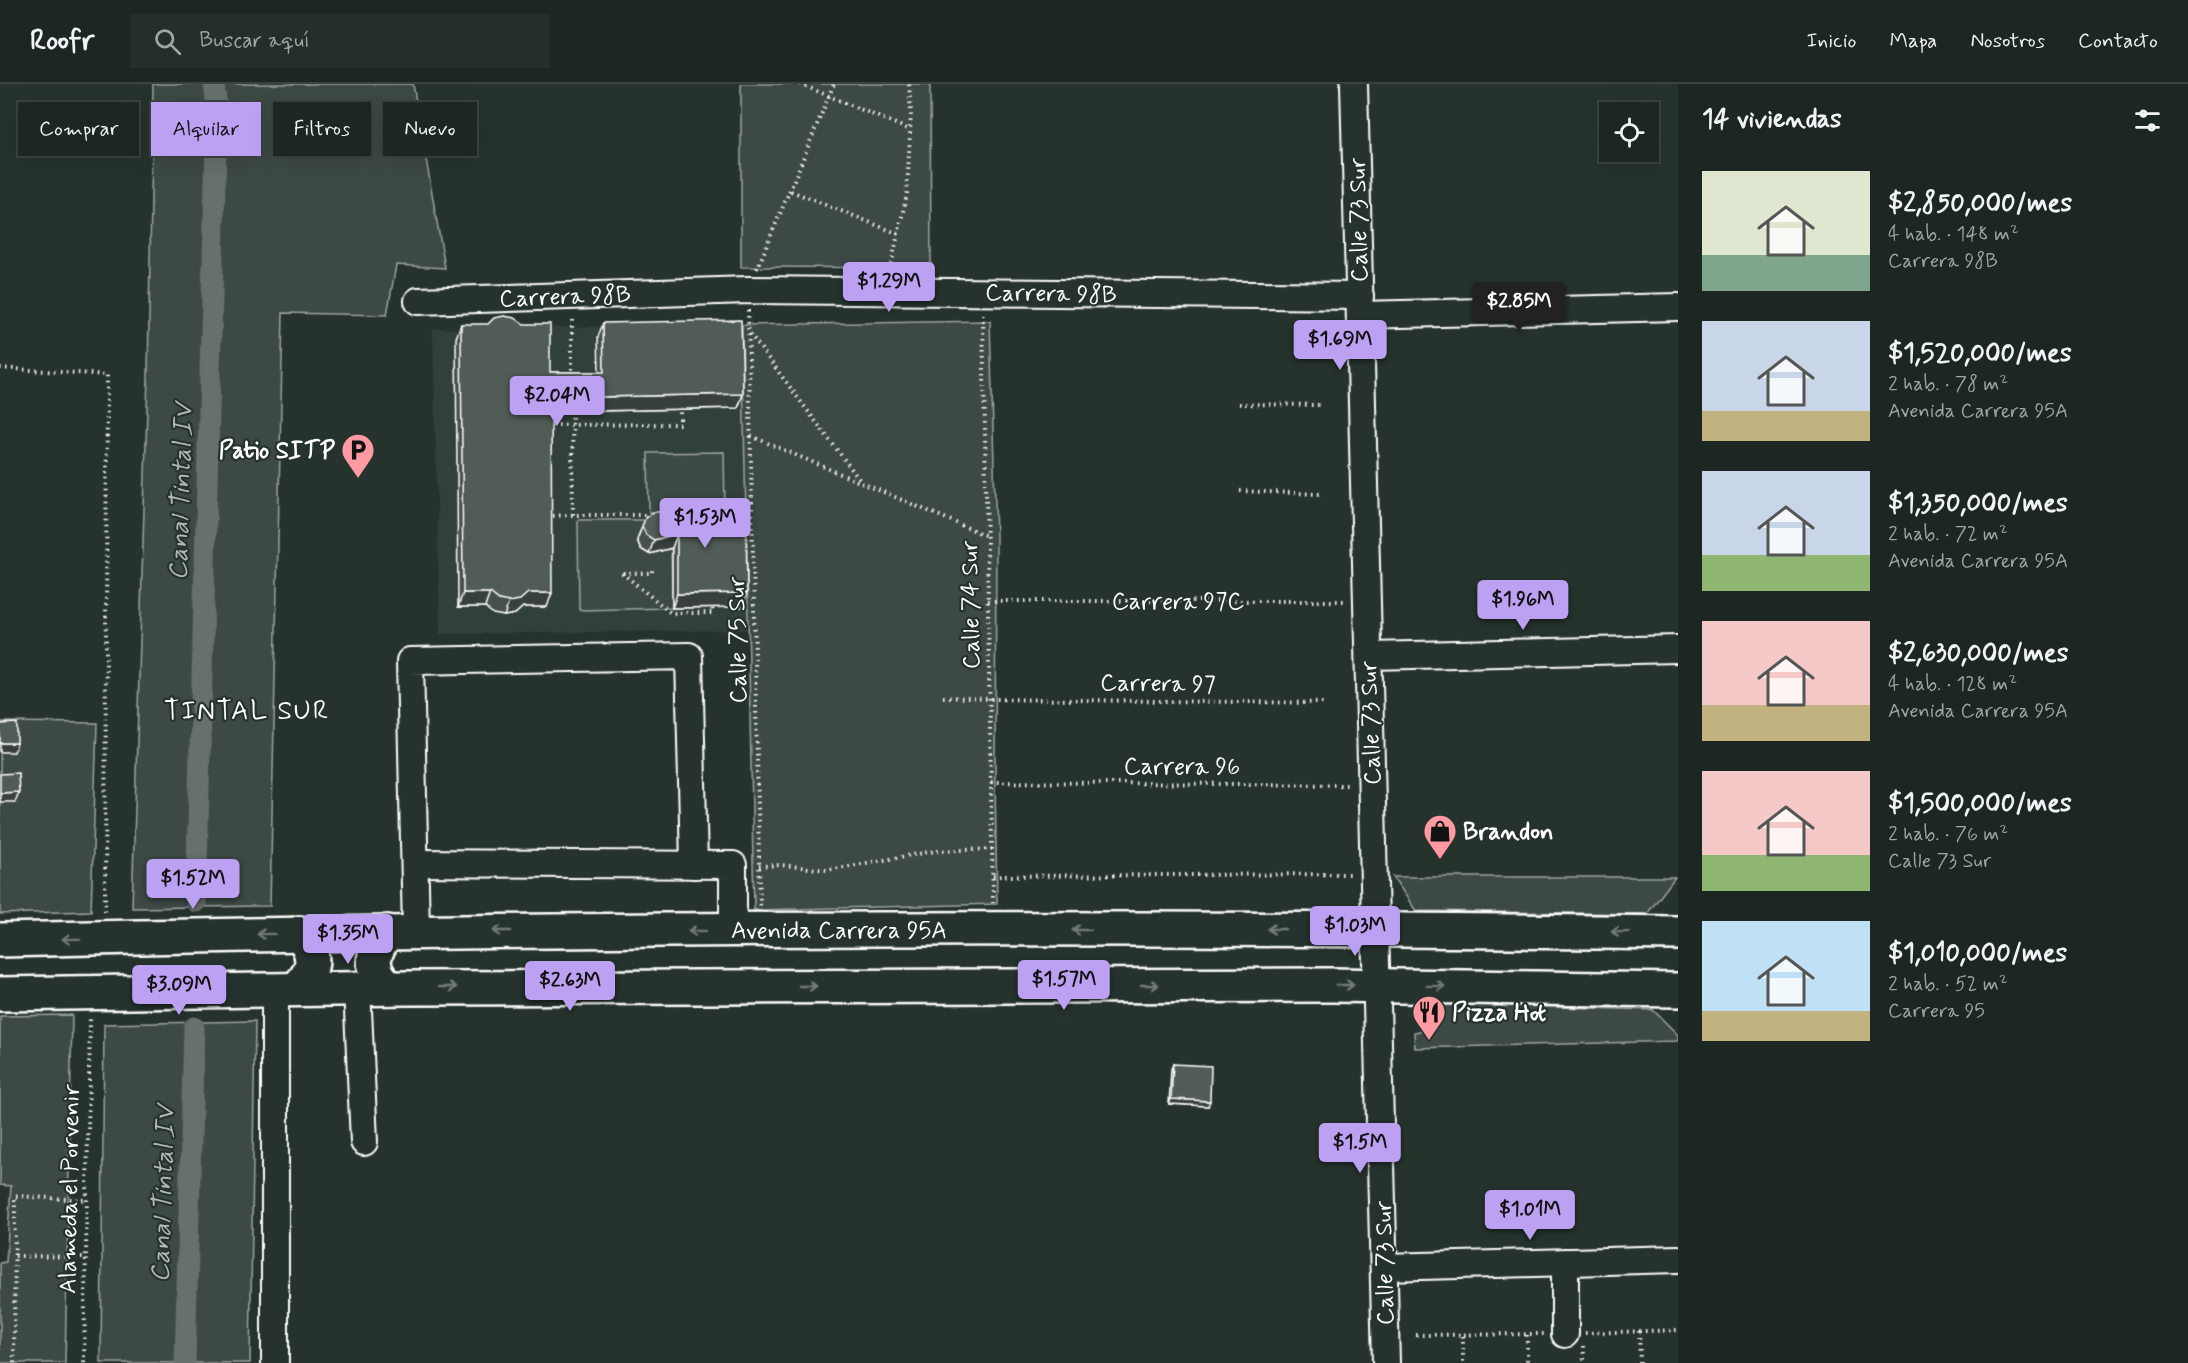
<!DOCTYPE html>
<html lang="es">
<meta charset="utf-8">
<style>
body{margin:0;font-family:Mynerve,sans-serif;background:#252e2a;color:#f1f3f6;height:100vh;display:flex;flex-direction:column;font-size:22px;white-space:nowrap}
*{box-sizing:border-box;margin:0}
p{font-size:20px;color:#a0a5a5}
.icon{flex:none;width:33px;height:33px;fill:none;stroke:currentColor;stroke-width:2;stroke-linecap:round;stroke-linejoin:round}
.map{position:relative;flex:1;overflow:hidden}
.sheet{display:flex;flex-direction:column;background:#1c2622;width:510px}
.sheet>*{flex:none}
.hud{position:absolute;left:18px;top:18px;width:570px;height:54px;display:flex;gap:12px}
.tools{position:absolute;left:1599px;top:18px;display:grid;gap:12px}
.tools a{display:grid;place-items:center;width:60px;height:60px;border-radius:0px;background:#1c2622;box-shadow:0 6px 24px #0002,0 0 0 2px #3a4340;font-size:30px}
.price{position:absolute;translate:-50% -51px;padding:0 14px;border-radius:6px;background:#bca0f2;color:#111;font-size:20px;line-height:39px;filter:drop-shadow(0 2px 3px #0008)}
.price::after{content:'';position:absolute;left:50%;top:36px;width:18px;height:14px;margin-left:-9px;background:inherit;clip-path:polygon(0 0,100% 0,50% 100%)}
.price.selected{background:#222;color:#fff}
ul{padding:0;list-style:none}
li{display:flex;align-items:center;gap:18px;height:150px;padding:0 24px}
li span{display:grid;place-items:center;flex:none;width:168px;height:120px;border-radius:0px;color:#555}
li>.icon{margin-inline-start:auto}
span .icon{width:72px;height:72px;fill:#fffc;stroke-width:1}
li b{font-size:26px}
h2{display:flex;justify-content:space-between;align-items:center;height:72px;padding:0 24px;font-size:26px}
.pill{padding:0 21px;border-radius:0px;background:#1c2622;box-shadow:0 6px 24px #0002,0 0 0 2px #3a4340;font-size:21px;line-height:54px}
.pill.selected{background:#bca0f2;color:#111}
header{display:flex;align-items:center;gap:36px;box-sizing:border-box;height:84px;padding:0 30px;background:#1c2622;border-bottom:2px solid #3a4340}
header strong{font-size:28px}
nav{display:flex;gap:33px;margin-inline-start:auto;font-size:21px}
.search{width:420px;height:54px;background:#252e2a;display:flex;align-items:center;gap:15px;box-sizing:border-box;padding:0 21px;border-radius:0px;color:#a0a5a5;font-size:22px}
main{display:flex;flex:1;min-height:0}
.map>svg:first-child{display:block}
</style>
<header>
<strong>Roofr</strong>
<div class="search"><svg class="icon" aria-label="search" viewBox="0 0 24 24"><circle cx="10" cy="10" r="6"/><path d="M15 15l6 6"/></svg>Buscar aquí</div>
<nav><a>Inicio</a><a>Mapa</a><a>Nosotros</a><a>Contacto</a></nav>
</header>
<main>
<div class="map">
<svg width="1678" height="1279" viewBox="0 0 1678 1279">
<rect width="100%" height="100%" fill="#26332d"/>
<filter id="ink" filterUnits="userSpaceOnUse"><feTurbulence type="fractalNoise" baseFrequency=".0167" numOctaves="2"/><feDisplacementMap in="SourceGraphic" scale="12" xChannelSelector="R" yChannelSelector="G"/><feConvolveMatrix kernelMatrix="1 2 1 2 8 2 1 2 1" color-interpolation-filters="sRGB"/></filter>
<g filter="url(#ink)">
<path fill="#333f3a" d="M742,241L747,546L440,550L433,245Z"/>
<g fill="#3e4944" stroke="#9ea4a2" stroke-width="1.5" fill-rule="evenodd">
<path d="M153,0H413L445,184L396,181L387,231L283,229L270,822L132,824L148,292Z"/>
<path d="M741,0H930L931,184L741,183Z"/>
<path d="M990,237L996,453L995,697L997,820L754,826L742,241Z"/>
<path d="M724,368L725,426L649,428L648,369Z"/>
<path d="M578,436H671L672,524L579,526ZM640,447L662,466C647,476 632,463 640,447Z"/>
<path d="M0,638L97,639L91,827L0,830Z"/>
<path d="M1393,793H1675L1647,830L1416,827Z"/>
<path d="M1428,919L1653,926L1678,951V957L1415,964L1414,948L1425,946Z"/>
<path d="M72,931L65,1279H0V1179L6,1178L11,1102L0,1101V932Z"/>
<path d="M255,937L250,1279H101L104,940Z"/>
</g>
<g fill="none" stroke-linecap="round" stroke-linejoin="round">
<g stroke="#67706c" stroke-width="21">
<path d="M196,818L217,24L214,0"/>
<path d="M185,1279L194,943"/>
</g>
<defs>
<g id="minor">
<path d="M1354,0L1386,1279"/>
<path d="M418,217L748,206L1360,212"/>
<path d="M1360,231L1678,223"/>
<path d="M1369,572L1678,565"/>
<path d="M415,779L733,781V847"/>
<path d="M416,847L410,577L689,572L694,781"/>
<path d="M357,904L364,1058"/>
<path d="M1565,1178V1250"/>
<path d="M1384,1183L1678,1175"/>
<path d="M275,1279V905"/>
</g>
<g id="major">
<path d="M387,848C372,871 367,884 390,904"/>
<path d="M0,856C559,843 1119,842 1678,849"/>
<path d="M297,904C316,886 317,869 299,849"/>
<path d="M0,910L407,904L1332,901L1678,906"/>
</g>
</defs>
<use href="#minor" stroke="#fff" stroke-width="30"/>
<use href="#major" stroke="#fff" stroke-width="38"/>
<g stroke="#fff" stroke-width="4" stroke-dasharray="1.5 4.5" stroke-linecap="butt">
<path d="M800,0L910,46"/>
<path d="M791,107L899,150"/>
<path d="M757,185L834,0"/>
<path d="M890,186L907,110L911,29L909,0"/>
<path d="M748,226L760,822"/>
<path d="M983,230L993,819"/>
<path d="M572,236V292"/>
<path d="M750,250L862,399"/>
<path d="M0,284L107,291L105,829"/>
<path d="M1239,320L1320,321"/>
<path d="M572,327L573,431H651"/>
<path d="M546,341L680,340V326"/>
<path d="M751,352L987,452"/>
<path d="M1240,407L1322,410"/>
<path d="M547,432L573,431"/>
<path d="M622,489L671,529H713L712,523"/>
<path d="M623,489H652V483"/>
<path d="M988,517H1344"/>
<path d="M943,613L990,615L1326,619"/>
<path d="M991,698L1350,701"/>
<path d="M759,782L781,781L827,786L935,767L992,765"/>
<path d="M993,792L1352,790"/>
<path d="M15,1172L85,1173"/>
<path d="M1639,1247L1640,1279"/>
<path d="M1585,1249L1678,1246"/>
<path d="M1416,1251L1545,1250"/>
<path d="M1527,1251V1279"/>
<path d="M1463,1252V1279"/>
<path d="M1584,1262V1279"/>
<path d="M14,1279L15,1112L86,1116"/>
<path d="M84,1279L90,935"/>
</g>
<use href="#minor" stroke="#26332d" stroke-width="26"/>
<use href="#major" stroke="#26332d" stroke-width="33"/>
</g>
<g fill="#464f4b" stroke="#fff" stroke-width="1.5">
<path d="M603,239L743,310L738,324L551,328L547,523H523L515,530L504,532L493,530L485,523H458L456,254L461,240L550,288H599L598,253Z"/>
<path d="M746,427L742,523L672,524V464L649,470L641,465L637,456L646,433Z"/>
<path d="M1173,980L1208,1022L1169,1020L1171,985Z"/>
</g>
<g fill="#39403d" stroke="#fff" stroke-width="1.5">
<path d="M743,310L738,324L545,328L551,314Z"/>
<path d="M677,450L672,464L649,470L654,456Z"/>
<path d="M463,509H490L485,523H458Z"/>
<path d="M528,509H552L547,523H523L515,530L504,532L509,518Z"/>
<path d="M747,509L742,523L672,524L677,510Z"/>
<path d="M0,659H17L14,668H0Z"/>
<path d="M19,708L15,718H0V709Z"/>
<path d="M1171,1015L1210,1017L1208,1022L1169,1020Z"/>
</g>
<g fill="#515c57" stroke="#fff" stroke-width="1.5">
<path d="M504,232L515,234L524,240H550V288H604L603,239L741,236L743,310L551,314L552,509H528L520,516L509,518L499,516L490,509H463L461,240H488L494,234Z"/>
<path d="M746,427L747,509L677,510V450L654,456L646,451L642,442L646,433L654,428Z"/>
<path d="M17,639V659H0V640Z"/>
<path d="M18,689L19,708L0,709V690Z"/>
<path d="M1173,980L1211,982L1210,1017L1171,1015Z"/>
</g>
<defs><path id="oneway-shaft" d="M-6 0H5M1.5-3L5.5 0L1.5 3" fill="none" stroke-width="1.6" stroke-linecap="round" stroke-linejoin="round" transform="scale(1.5)"/></defs>
<g stroke="#727a76">
<use href="#oneway-shaft" transform="translate(1276 845) rotate(180)"/>
<use href="#oneway-shaft" transform="translate(1081 846) rotate(180)"/>
<use href="#oneway-shaft" transform="translate(502 847) rotate(180)"/>
<use href="#oneway-shaft" transform="translate(697 847) rotate(180)"/>
<use href="#oneway-shaft" transform="translate(1620 848) rotate(-179)"/>
<use href="#oneway-shaft" transform="translate(266 850) rotate(179)"/>
<use href="#oneway-shaft" transform="translate(71 855) rotate(179)"/>
<use href="#oneway-shaft" transform="translate(1150 901)"/>
<use href="#oneway-shaft" transform="translate(1345 901)"/>
<use href="#oneway-shaft" transform="translate(808 902)"/>
<use href="#oneway-shaft" transform="translate(1436 902) rotate(1)"/>
<use href="#oneway-shaft" transform="translate(448 903)"/>
</g>
</g>
<defs>
<symbol id="parking-pin" viewBox="-11 -11 22 30"><path d="M0 17L-7.5 6A9.5 9.5 0 1 1 7.5 6Z" fill="#ff9aa2" stroke="#26332d"/><path d="M-3.5-5.5H1a3.5 3.5 0 0 1 0 7H-1V5.5H-3.5ZM-1-3.4V-.6H.8a1.4 1.4 0 0 0 0-2.8Z" fill="#111"/></symbol>
<symbol id="shop-pin" viewBox="-11 -11 22 30"><path d="M0 17L-7.5 6A9.5 9.5 0 1 1 7.5 6Z" fill="#ff9aa2" stroke="#26332d"/><path d="M-5-2.5h2.3a2.7 3.5 0 0 1 5.4 0H5L5.5 6h-11ZM-1.5-2.5h3a1.5 2.3 0 0 0-3 0Z" fill="#111"/></symbol>
<symbol id="restaurant-pin" viewBox="-11 -11 22 30"><path d="M0 17L-7.5 6A9.5 9.5 0 1 1 7.5 6Z" fill="#ff9aa2" stroke="#26332d"/><path d="M-5-6h1v4h1v-4h1v4h1v-4h1v5L-1.5 .5V6h-2V.5L-5-1ZM5-6V6H3V1.5H1.5Q1.5-4 5-6Z" fill="#111"/></symbol>
</defs>
<g fill-rule="evenodd">
<use href="#parking-pin" x="339" y="347" width="38" height="52"/>
<use href="#shop-pin" x="1421" y="728" width="38" height="52"/>
<use href="#restaurant-pin" x="1410" y="909" width="38" height="52"/>
</g>
<g text-anchor="middle" stroke-width="4.5" stroke-linejoin="round" paint-order="stroke">
<g font-size="24" fill="#fff" stroke="#26332d">
<text transform="translate(1358 136) rotate(-91)" y="8">Calle 73 Sur</text>
<text transform="translate(1051 209) rotate(1)" y="8">Carrera 98B</text>
<text transform="translate(565 212) rotate(-2)" y="8">Carrera 98B</text>
<text x="1178" y="525">Carrera 97C</text>
<text transform="translate(970 521) rotate(-91)" y="8">Calle 74 Sur</text>
<text transform="translate(737 556) rotate(-91)" y="8">Calle 75 Sur</text>
<text transform="translate(1158 599) rotate(1)" y="8">Carrera 97</text>
<text transform="translate(1370 639) rotate(-92)" y="8">Calle 73 Sur</text>
<text x="1182" y="690">Carrera 96</text>
<text x="839" y="854">Avenida Carrera 95A</text>
<text transform="translate(69 1105) rotate(-89)" y="8">Alameda el Porvenir</text>
<text transform="translate(1384 1179) rotate(-91)" y="8">Calle 73 Sur</text>
</g>
<g font-size="24" font-weight="bold" fill="#fff" stroke="#26332d" text-anchor="start">
<text x="335" y="374" text-anchor="end">Patio SITP</text>
<text x="1463" y="755">Brandon</text>
<text x="1452" y="936">Pizza Hot</text>
</g>
<g font-size="26" font-style="italic" fill="#b3b8b6" stroke="#26332d">
<text transform="translate(180 408) rotate(-88)" y="9">Canal Tintal IV</text>
<text transform="translate(162 1110) rotate(-88)" y="9">Canal Tintal IV</text>
</g>
<g font-size="27" letter-spacing="1.5" fill="#fff" stroke="#26332d">
<text x="247" y="635">TINTAL SUR</text>
</g>
</g>
</svg>
<div class="tools">
<a><svg class="icon" aria-label="locate" viewBox="0 0 24 24"><circle cx="12" cy="12" r="6"/><path d="M12 2v4M12 18v4M2 12h4M18 12h4"/></svg></a>
</div>
<b class="price" style="left:889px;top:229px">$1.29M</b>
<b class="price selected" style="left:1519px;top:249px">$2.85M</b>
<b class="price" style="left:1340px;top:287px">$1.69M</b>
<b class="price" style="left:557px;top:343px">$2.04M</b>
<b class="price" style="left:705px;top:465px">$1.53M</b>
<b class="price" style="left:1523px;top:547px">$1.96M</b>
<b class="price" style="left:193px;top:826px">$1.52M</b>
<b class="price" style="left:1355px;top:873px">$1.03M</b>
<b class="price" style="left:348px;top:881px">$1.35M</b>
<b class="price" style="left:1064px;top:927px">$1.57M</b>
<b class="price" style="left:570px;top:928px">$2.63M</b>
<b class="price" style="left:179px;top:932px">$3.09M</b>
<b class="price" style="left:1360px;top:1090px">$1.5M</b>
<b class="price" style="left:1530px;top:1157px">$1.01M</b>
<div class="hud">
<a class="pill">Comprar</a>
<a class="pill selected">Alquilar</a>
<a class="pill">Filtros</a>
<a class="pill">Nuevo</a>
</div>
</div>
<section class="sheet">
<h2>14 viviendas<svg class="icon" aria-label="filters" viewBox="0 0 24 24"><path d="M4 7h16M4 17h16"/><circle cx="9" cy="7" r="2"/><circle cx="15" cy="17" r="2"/></svg></h2>
<ul>
<li><span style="background:linear-gradient(#dfe7d0 70%,#7fa58c 0)"><svg class="icon" aria-label="home" viewBox="0 0 24 24"><path d="M3 11l9-7 9 7M6 9v11h12V9"/></svg></span><div><b>$2,850,000/mes</b><p>4 hab. · 148 m²</p><p>Carrera 98B</p></div></li>
<li><span style="background:linear-gradient(#c9d6e8 75%,#c2b280 0)"><svg class="icon" aria-label="home" viewBox="0 0 24 24"><path d="M3 11l9-7 9 7M6 9v11h12V9"/></svg></span><div><b>$1,520,000/mes</b><p>2 hab. · 78 m²</p><p>Avenida Carrera 95A</p></div></li>
<li><span style="background:linear-gradient(#c9d6e8 70%,#8fb573 0)"><svg class="icon" aria-label="home" viewBox="0 0 24 24"><path d="M3 11l9-7 9 7M6 9v11h12V9"/></svg></span><div><b>$1,350,000/mes</b><p>2 hab. · 72 m²</p><p>Avenida Carrera 95A</p></div></li>
<li><span style="background:linear-gradient(#f6c9c9 70%,#c2b280 0)"><svg class="icon" aria-label="home" viewBox="0 0 24 24"><path d="M3 11l9-7 9 7M6 9v11h12V9"/></svg></span><div><b>$2,630,000/mes</b><p>4 hab. · 128 m²</p><p>Avenida Carrera 95A</p></div></li>
<li><span style="background:linear-gradient(#f6c9c9 70%,#8fb573 0)"><svg class="icon" aria-label="home" viewBox="0 0 24 24"><path d="M3 11l9-7 9 7M6 9v11h12V9"/></svg></span><div><b>$1,500,000/mes</b><p>2 hab. · 76 m²</p><p>Calle 73 Sur</p></div></li>
<li><span style="background:linear-gradient(#bfe0f5 75%,#c2b280 0)"><svg class="icon" aria-label="home" viewBox="0 0 24 24"><path d="M3 11l9-7 9 7M6 9v11h12V9"/></svg></span><div><b>$1,010,000/mes</b><p>2 hab. · 52 m²</p><p>Carrera 95</p></div></li>
</ul>
</section>
</main>
